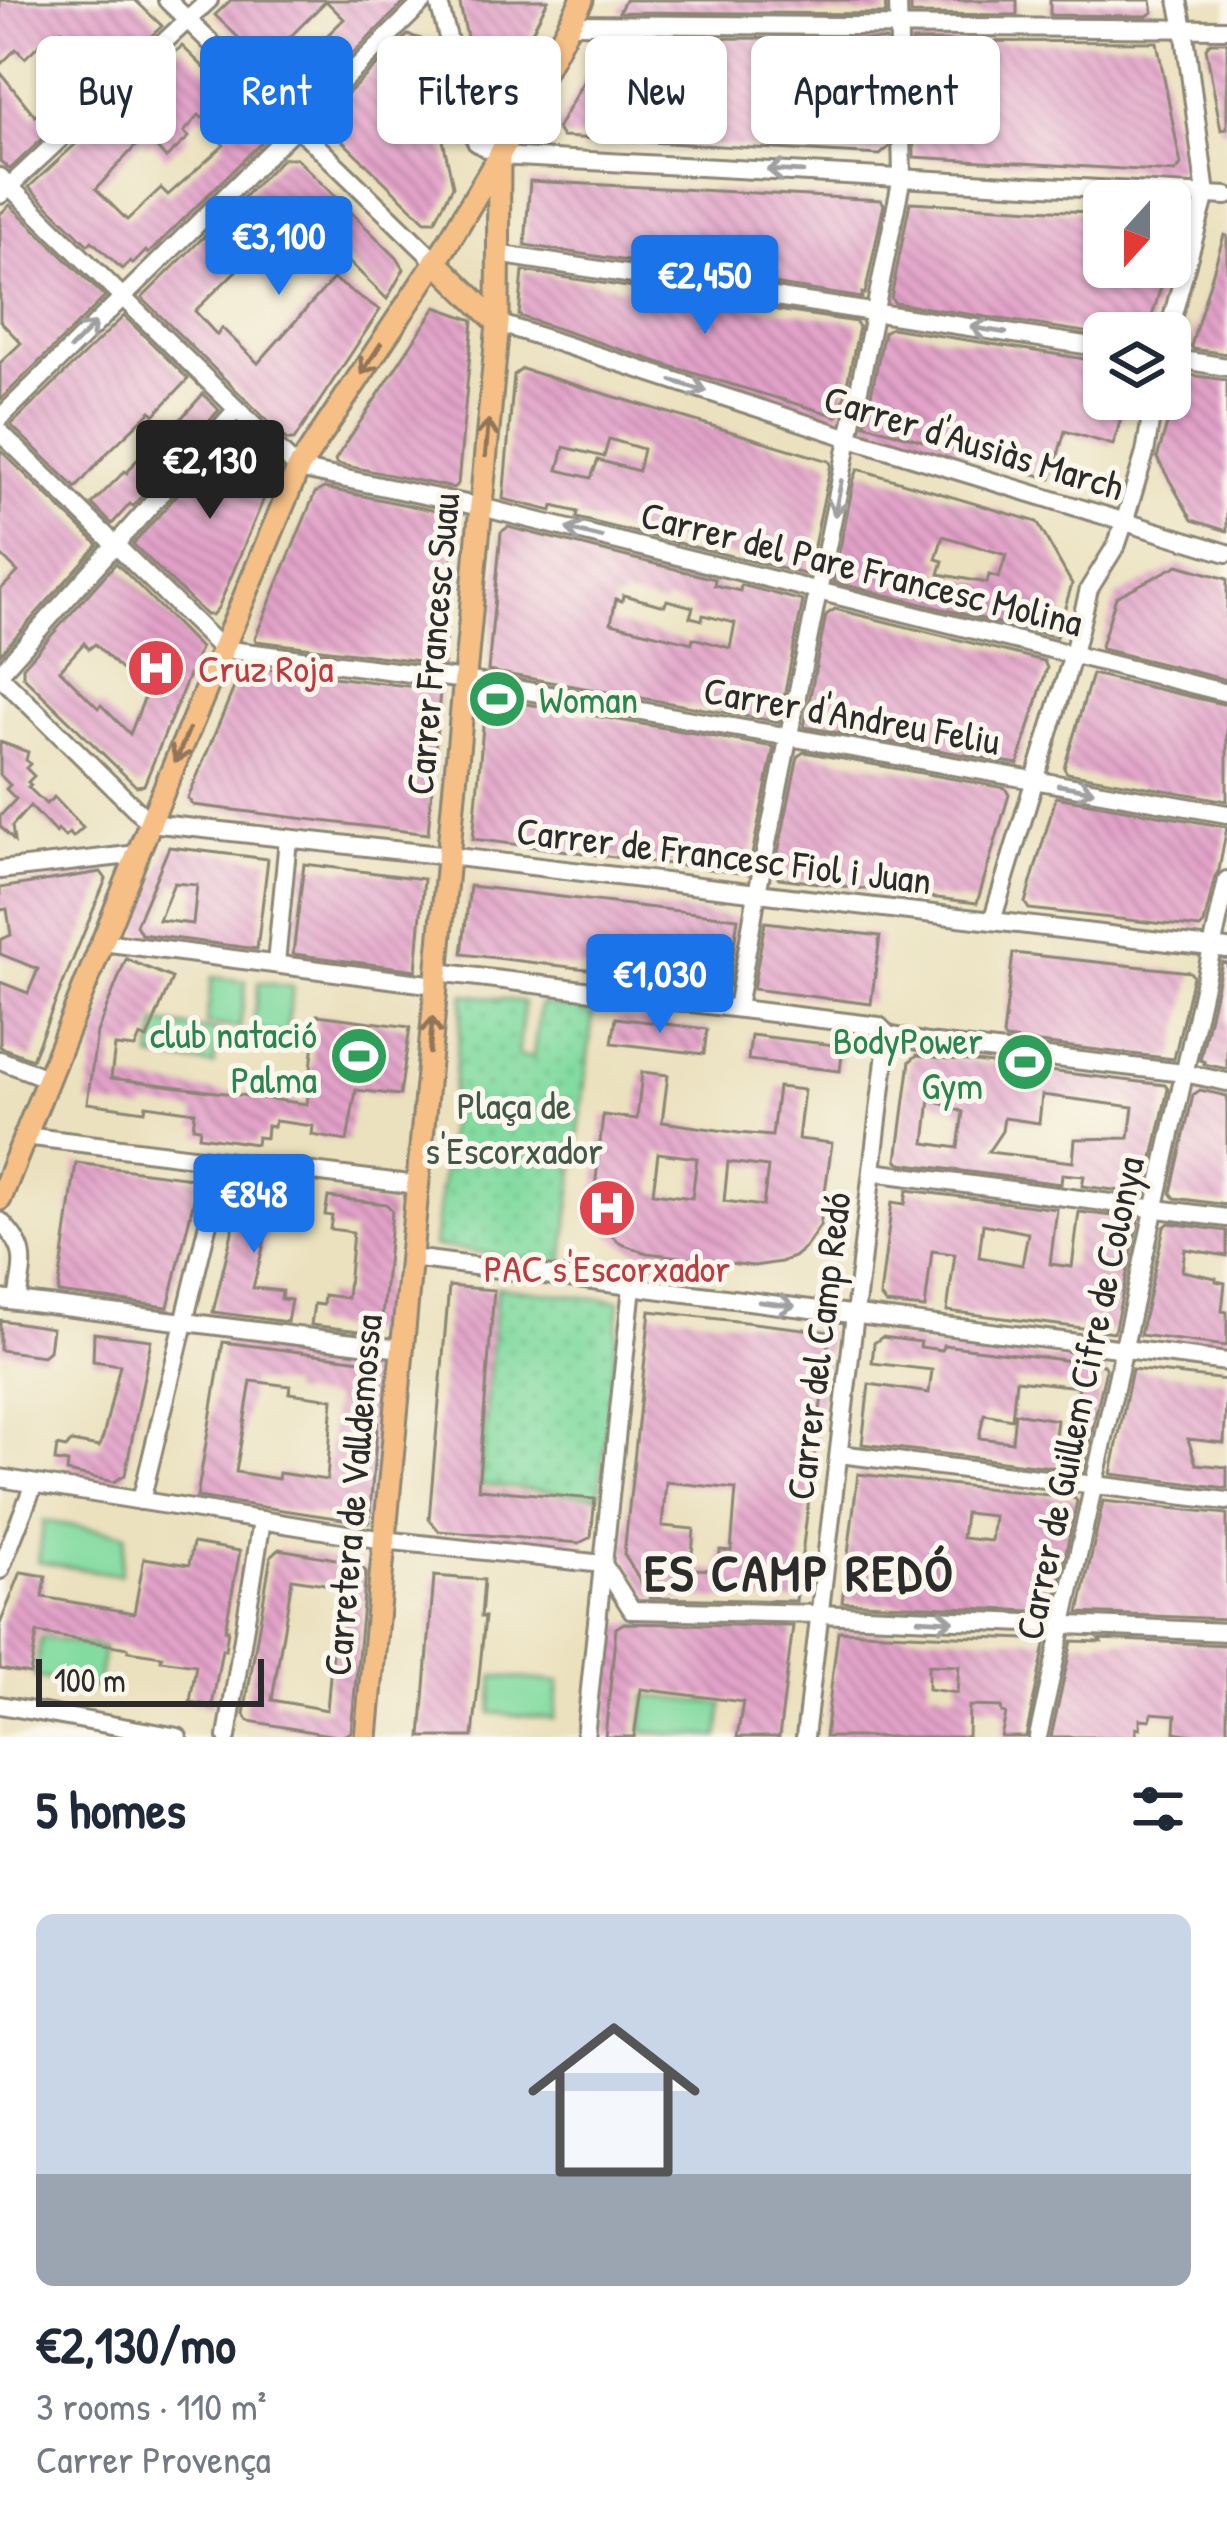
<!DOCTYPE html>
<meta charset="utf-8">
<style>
body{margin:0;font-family:"Patrick Hand",sans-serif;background:#f2f2f3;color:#1f2937;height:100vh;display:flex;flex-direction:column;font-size:45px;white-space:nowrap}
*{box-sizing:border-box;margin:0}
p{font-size:39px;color:#747a83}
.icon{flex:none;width:66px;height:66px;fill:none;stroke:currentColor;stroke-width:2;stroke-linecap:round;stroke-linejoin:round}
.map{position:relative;height:1737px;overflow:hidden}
.sheet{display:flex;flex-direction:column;background:#fff;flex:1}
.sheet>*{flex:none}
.banner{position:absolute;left:36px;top:36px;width:1155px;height:108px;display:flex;gap:24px}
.needle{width:78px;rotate:201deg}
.fabs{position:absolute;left:1083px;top:180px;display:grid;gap:24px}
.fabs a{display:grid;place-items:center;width:108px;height:108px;border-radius:18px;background:#fff;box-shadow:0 3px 9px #0004;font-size:60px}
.scale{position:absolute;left:36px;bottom:30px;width:228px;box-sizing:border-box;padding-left:12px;border:6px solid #2b2b2b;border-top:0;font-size:33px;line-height:42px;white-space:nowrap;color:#2b2b2b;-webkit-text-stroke:9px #fbf7ec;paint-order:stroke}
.price{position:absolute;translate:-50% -102px;padding:0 27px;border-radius:12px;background:#1a73e8;color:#fff;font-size:39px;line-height:78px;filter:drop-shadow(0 3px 6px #0008)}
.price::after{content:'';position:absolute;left:50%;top:72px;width:36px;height:27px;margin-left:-18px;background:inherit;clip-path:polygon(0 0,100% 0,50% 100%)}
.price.selected{background:#222;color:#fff}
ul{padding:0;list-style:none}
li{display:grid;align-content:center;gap:24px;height:636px;padding:0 36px}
li span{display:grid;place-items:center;height:372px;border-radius:18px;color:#555}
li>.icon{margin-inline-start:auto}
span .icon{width:216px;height:216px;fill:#fffc;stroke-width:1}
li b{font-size:51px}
h2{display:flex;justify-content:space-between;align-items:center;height:144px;padding:0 36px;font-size:51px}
.chip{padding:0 42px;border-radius:18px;background:#fff;box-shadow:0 3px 9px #0004;font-size:42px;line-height:108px}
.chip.selected{background:#1a73e8;color:#fff}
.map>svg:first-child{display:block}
</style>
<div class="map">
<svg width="1227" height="1737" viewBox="0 0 1227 1737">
<defs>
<pattern id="park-dots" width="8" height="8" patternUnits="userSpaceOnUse" patternTransform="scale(3)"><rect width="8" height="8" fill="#83dba0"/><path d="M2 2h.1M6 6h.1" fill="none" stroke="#71bc8a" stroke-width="1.8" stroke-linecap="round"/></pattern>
<pattern id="building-back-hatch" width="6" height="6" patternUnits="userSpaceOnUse" patternTransform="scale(3)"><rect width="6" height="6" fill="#e3a2c9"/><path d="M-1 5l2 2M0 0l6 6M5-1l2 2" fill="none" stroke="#b884a3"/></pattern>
</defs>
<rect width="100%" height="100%" fill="#fbf7ec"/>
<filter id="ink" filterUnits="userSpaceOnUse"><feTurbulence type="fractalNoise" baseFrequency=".00833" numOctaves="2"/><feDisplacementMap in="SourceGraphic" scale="24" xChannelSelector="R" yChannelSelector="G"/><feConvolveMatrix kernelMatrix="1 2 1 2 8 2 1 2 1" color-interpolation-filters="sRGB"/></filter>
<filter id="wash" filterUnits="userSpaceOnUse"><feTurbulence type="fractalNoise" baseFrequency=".004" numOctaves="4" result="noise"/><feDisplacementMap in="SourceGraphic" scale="48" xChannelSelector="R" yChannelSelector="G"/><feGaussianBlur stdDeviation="2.7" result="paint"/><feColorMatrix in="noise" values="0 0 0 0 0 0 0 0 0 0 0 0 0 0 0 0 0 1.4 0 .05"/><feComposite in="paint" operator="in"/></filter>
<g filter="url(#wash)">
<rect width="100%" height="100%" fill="#ebe1be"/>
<g fill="#83dba0" stroke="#578366" stroke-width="3">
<path d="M293,222L325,254L302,277L270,245Z"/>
<path d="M212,977L246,981L240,1028L206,1024Z"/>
<path d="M259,982L293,987L286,1035L252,1030Z"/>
<path d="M157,1023L218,1031L214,1065L151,1058Z"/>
<path d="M44,1521L126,1534L120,1575L38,1562Z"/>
<path d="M41,1637L104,1648L97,1688L34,1677Z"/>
<path d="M494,1676L559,1682L555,1719L491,1713Z"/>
<path d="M646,1696L723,1704L719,1737L642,1732Z"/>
</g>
<g fill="url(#park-dots)" stroke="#578366" stroke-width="3">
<path d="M464,994L524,1002L518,1056L533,1057L540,1004L588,1010L593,1015L563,1264L434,1246Z"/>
<path d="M497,1287L620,1301L599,1496L480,1485Z"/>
</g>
<g id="blocks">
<g fill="url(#building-back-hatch)" fill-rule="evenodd">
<path d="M0,0H135L162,26L10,169L0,161V72L35,116L65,85L62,82L74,69L66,60L79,47L62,30L49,42L45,39L25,58L16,49L0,65Z"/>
<path d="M231,0H407L304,101L215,15ZM326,1L344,19L301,61L283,44Z"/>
<path d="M459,0H548L492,111L483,110Z"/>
<path d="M625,0H885L886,14L619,12Z"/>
<path d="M911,0H1017V15L911,14Z"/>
<path d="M1050,0H1151L1153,12L1147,16L1050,15Z"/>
<path d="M408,35L421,39L453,186L435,221H425L328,127V113Z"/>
<path d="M729,38L886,40L889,147L880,155L562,137L557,129L605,42Z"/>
<path d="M912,41L1157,42L1181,165L1175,172L914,157Z"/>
<path d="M1211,42H1227V129L1221,130L1206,48Z"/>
<path d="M182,46L271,133L148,254L146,251L133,264L130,261L122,269L92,241L88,245L29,187ZM210,113L227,129L224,132L227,136L221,142L224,145L168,195L161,188L127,220L96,189L142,139L146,145L152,142L166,158L189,137L184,132L199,115L202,118Z"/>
<path d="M283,158H296L397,258L404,269L387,299L291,204L242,252L248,259L195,311L217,335L222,328L258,363L333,279L380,310L294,440H287L142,298Z"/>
<path d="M530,181L881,200L884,204L865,294L862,293V298L525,245Z"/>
<path d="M910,202L1104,213V267H1167L1147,333L1104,335L895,303L891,298Z"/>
<path d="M10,205L105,297L0,400V363L21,343L0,321V214Z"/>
<path d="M1224,235L1227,236V354L1193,349L1191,346Z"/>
<path d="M523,271L856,322L859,327L841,413L837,416L673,367L519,316Z"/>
<path d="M436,307L473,320L458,484L453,488L337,464L335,460Z"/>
<path d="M124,316L188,379L154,415L151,411L107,453L76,488L11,425Z"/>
<path d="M891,328L1104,362V399H1127L1113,445L1065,431L1051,479L865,424L884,332Z"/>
<path d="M522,369L829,461L831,464L808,575L577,518L578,512L553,506L552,511L503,499L514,375ZM609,439L643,449L638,471L598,460L591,478L558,470L564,447L604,457Z"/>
<path d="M1182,374L1227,380V531L1192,520L1157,458Z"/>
<path d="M203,394L219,410L133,506L130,504L112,524L92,504L125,471L127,473L144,450L149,454Z"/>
<path d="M237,428L277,467L218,608L212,615H206L133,544Z"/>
<path d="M0,450L98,545L0,654V590L18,572L0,554Z"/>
<path d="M858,469L1037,522L1072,584L1056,637L833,582L854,479ZM943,536L1006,555L999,578L989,575L987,583L939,574L943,561L936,559Z"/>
<path d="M324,488L456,515L443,664L256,641L255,638L315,493Z"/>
<path d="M508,527L715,579L714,585L740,591L741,585L803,601L779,722L488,671L501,532ZM623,595L661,605H665L667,600L693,607L690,617L702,620L703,615L735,623L730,648L693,638L692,643L611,623L616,599L622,601Z"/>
<path d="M116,563L200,648L144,785L136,786L23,676V667ZM84,643L89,649L95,644L146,694L130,734L101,705L98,708L60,670Z"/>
<path d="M1178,565L1227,579V680L1102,649L1101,646L1116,597Z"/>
<path d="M835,609L1044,661L1047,668L1018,764L804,727L826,615Z"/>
<path d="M243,666L440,690L428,834L193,805L188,798Z"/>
<path d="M1092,674L1227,705V801L1067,773L1064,768Z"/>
<path d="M492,698L774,747L748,874L473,839L485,704Z"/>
<path d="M0,742L28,752L26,760L30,764L26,768L34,776L28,782L31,785L28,787L46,804L54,797L83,828L73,837L69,833L65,837L58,830L56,833L30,806L12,826L14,841L0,826V816L16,799L6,789L10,785L0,775Z"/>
<path d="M804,752L1005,788L1009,795L977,903L779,878L774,872L798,756Z"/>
<path d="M1056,797L1227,827L1219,870L1215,877L1204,924L1200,928L1029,909L1025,903L1027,896Z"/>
<path d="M169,847L268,859L257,949L141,934L136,925ZM174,883L197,885L193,924L159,920Z"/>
<path d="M304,864L424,879L416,970L293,954Z"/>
<path d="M101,872L106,879L32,1059L0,1047V982L28,993L38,969L0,954V940L11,935L7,909L0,910V888Z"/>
<path d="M470,886L738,918L728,986L462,954Z"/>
<path d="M765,922L880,936L871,1004L753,989Z"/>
<path d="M1013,953L1190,972L1193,976L1174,1059L1005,1039L1003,1036Z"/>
<path d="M126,959L172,978L147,1039L140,1036L135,1048L115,1046L111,1078L307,1104L317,1015L410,1027L400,1095L356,1090L347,1141L312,1135L313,1126L275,1121L274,1127L267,1126L266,1138L257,1137L256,1144L199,1136L200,1128L193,1127L195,1112L146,1105L145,1111L87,1103L97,1032Z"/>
<path d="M1222,962L1227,963V1069L1204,1064L1205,1062L1200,1060Z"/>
<path d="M616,1018L707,1029L704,1054L612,1043Z"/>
<path d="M751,1035L843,1046L840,1071L748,1060Z"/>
<path d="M917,1055L1165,1085L1168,1089L1145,1194L1082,1186L1084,1176L1062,1174L1061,1184L900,1163L897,1160L910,1061ZM1042,1095L1133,1107L1129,1138L1075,1139L1073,1162L988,1152L1002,1131L1004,1118L1039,1123ZM930,1099L963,1112L958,1148L925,1143Z"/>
<path d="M642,1072L668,1075L662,1122L739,1133L772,1136L778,1087L804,1090L798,1139L832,1143L820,1226L805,1248L794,1257L781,1262L754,1266L647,1253L621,1244L611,1235L603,1224L594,1198L603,1115L637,1119ZM658,1153L697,1158L692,1198L653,1193ZM728,1162L768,1167L763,1206L724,1201Z"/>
<path d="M1200,1090L1227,1096V1205L1175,1198L1171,1193L1193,1095Z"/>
<path d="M76,1163L199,1179L168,1307L58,1293Z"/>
<path d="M249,1186L301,1194L299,1211H292L291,1222L270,1219L253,1288L282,1291L281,1299L291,1300L287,1322L213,1312L242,1191Z"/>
<path d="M907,1190L1057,1209L1050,1264L1072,1267L1079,1212L1139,1219L1114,1332L947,1311L955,1254L932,1251L925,1308L886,1304L880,1296L892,1202L905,1204ZM983,1224L1028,1233L1022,1265L979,1257Z"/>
<path d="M328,1197L386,1204L392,1210L381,1328L375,1333L311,1325L314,1304L323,1305L324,1295L347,1298L353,1232L330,1229L332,1216L325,1215Z"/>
<path d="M1169,1223L1227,1231V1256L1185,1249L1182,1271L1216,1278V1281L1225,1283L1222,1311L1227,1312V1346L1140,1335L1164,1227Z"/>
<path d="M449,1286L494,1290L478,1489L595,1499L591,1537L579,1543L439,1531L429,1519Z"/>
<path d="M650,1311L830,1332L796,1601L650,1598L624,1554ZM666,1482L736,1489L731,1551L720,1550L719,1570L691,1569L694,1529L662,1526Z"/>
<path d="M0,1320L52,1328L49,1351L43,1356L0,1350Z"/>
<path d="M94,1333L151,1340L125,1475L114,1482L67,1472L68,1463L55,1461L57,1446L66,1448L71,1442L99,1447L103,1437L120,1365L93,1361Z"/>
<path d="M882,1337L921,1342L920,1347L942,1350L943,1345L1103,1365L1106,1369L1089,1445L1087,1441L1089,1429L1070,1427L1079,1387L1016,1380L1012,1419L984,1414L979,1438L1012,1442L1015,1413L1057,1420L1053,1452L1087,1455L1084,1471L862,1444L869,1384L929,1393L932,1370L872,1363L874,1343Z"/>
<path d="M223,1342L376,1362L382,1369L369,1523L197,1497ZM251,1381L290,1386L289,1393L333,1399L327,1480L279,1473L278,1479L236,1472Z"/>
<path d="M1132,1369L1227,1380L1224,1443L1188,1439L1196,1464L1227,1467V1488L1111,1474Z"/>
<path d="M858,1474L1074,1498L1077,1501L1053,1612L842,1602ZM965,1513L994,1516L991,1541L962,1538Z"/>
<path d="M1103,1501L1227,1514V1619L1079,1613Z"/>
<path d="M193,1543L240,1551L225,1630H228L225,1650L222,1649L212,1706L190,1702L196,1665L161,1660L162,1656L128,1651V1648L37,1633L30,1674L0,1669V1624L21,1572L46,1576L43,1597L134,1613L144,1558L189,1565Z"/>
<path d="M279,1549L358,1563L366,1572L351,1732L341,1737L249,1721L244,1714L271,1556ZM292,1579L338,1586L327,1710L272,1700Z"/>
<path d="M434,1576L484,1580L481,1617H485L473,1737H421Z"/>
<path d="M624,1623L793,1626L779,1737H737L743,1702L641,1689L634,1737H605L616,1628Z"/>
<path d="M838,1631L1046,1640L1026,1737H1001L1006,1714L1002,1713L1001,1707L969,1706L968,1736L965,1737H825ZM928,1665L959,1666L957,1693L928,1689Z"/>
<path d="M1099,1639L1227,1645V1737H1202L1175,1732L1176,1715L1152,1713L1150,1720L1140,1719V1728H1136V1737H1051L1072,1641L1101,1642Z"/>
</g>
</g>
</g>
<g filter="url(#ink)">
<use href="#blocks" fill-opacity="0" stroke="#8b8674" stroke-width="3"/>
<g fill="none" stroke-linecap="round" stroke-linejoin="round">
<defs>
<g id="minor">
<path d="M167,0L435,261"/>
<path d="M438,0L476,142L499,156L1227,196"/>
<path d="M570,24L1227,29"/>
<path d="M0,177L298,469L481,507L1227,693"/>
<path d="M0,195L209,0"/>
<path d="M497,254L1104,348"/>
<path d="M498,323L850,438L1227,553"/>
<path d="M1168,333L1206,194L1184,28L1178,0"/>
<path d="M1170,358L1227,367"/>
<path d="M0,418L425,0"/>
<path d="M0,432L222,649L465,680L1227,814"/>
<path d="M0,673L237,409"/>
<path d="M0,676L150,823L448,856L1227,949"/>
<path d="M0,870L138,854"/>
<path d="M992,921L1073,654L1089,589L1117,544L1124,523L1145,453L1154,399"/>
<path d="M102,942L436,985"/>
<path d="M276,963L288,839"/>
<path d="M437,972L879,1026L888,1035L928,1043L1184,1073L1227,1082"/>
<path d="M737,1008L757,893L902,177L898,0"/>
<path d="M0,1060L49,1079"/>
<path d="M25,1136L417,1185"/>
<path d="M872,1172L1227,1218"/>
<path d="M0,1221C30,1251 23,1261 17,1301"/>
<path d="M411,1258L1227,1362"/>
<path d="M0,1299L402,1349"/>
<path d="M839,1454L1227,1501"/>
<path d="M0,1478L384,1540L603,1564"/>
<path d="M141,1501L223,1161"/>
<path d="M603,1564L632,1610L819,1614L1227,1632"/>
<path d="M0,1570L34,1484"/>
<path d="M0,1705L178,1737"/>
<path d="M227,1737L262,1520"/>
<path d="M585,1737L632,1286"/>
<path d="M805,1737L888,1035"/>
<path d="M1038,1737L1227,880"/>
</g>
<g id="major">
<path d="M435,261L498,323"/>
<path d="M0,1199L150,823L298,469L446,246L499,156L582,0"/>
<path d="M366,1737L498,323L499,156"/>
</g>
</defs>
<use href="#minor" stroke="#8b8674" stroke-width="22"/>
<use href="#major" stroke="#8b8674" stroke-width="27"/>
<use href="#minor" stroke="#fff" stroke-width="16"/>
<use href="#major" stroke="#f5bf86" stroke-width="21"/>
</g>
<defs><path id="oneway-shaft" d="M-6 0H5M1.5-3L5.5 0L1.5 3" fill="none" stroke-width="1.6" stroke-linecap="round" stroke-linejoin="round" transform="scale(3)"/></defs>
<g stroke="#a0a0a0">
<use href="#oneway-shaft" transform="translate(785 171) rotate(-177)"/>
<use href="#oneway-shaft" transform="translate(988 330) rotate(-171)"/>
<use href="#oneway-shaft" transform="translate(83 336) rotate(-45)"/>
<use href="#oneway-shaft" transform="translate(689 386) rotate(18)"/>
<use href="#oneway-shaft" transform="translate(838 498) rotate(101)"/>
<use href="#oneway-shaft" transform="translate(584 533) rotate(-166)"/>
<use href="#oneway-shaft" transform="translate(1076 788) rotate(10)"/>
<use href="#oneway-shaft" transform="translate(777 1304) rotate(7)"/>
<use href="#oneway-shaft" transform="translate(936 1620) rotate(3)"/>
</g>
<g stroke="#907558">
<use href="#oneway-shaft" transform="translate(371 359) rotate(123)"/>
<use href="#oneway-shaft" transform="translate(487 438) rotate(-85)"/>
<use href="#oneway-shaft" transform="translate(182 746) rotate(112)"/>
<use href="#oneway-shaft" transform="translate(431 1035) rotate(-85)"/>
</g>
</g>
<defs>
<symbol id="hospital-disc" viewBox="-11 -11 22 22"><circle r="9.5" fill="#e0444e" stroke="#fbf7ec"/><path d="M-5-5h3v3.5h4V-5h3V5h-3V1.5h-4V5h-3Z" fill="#fff"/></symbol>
<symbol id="stadium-disc" viewBox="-11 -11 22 22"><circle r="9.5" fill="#2e9e5b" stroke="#fbf7ec"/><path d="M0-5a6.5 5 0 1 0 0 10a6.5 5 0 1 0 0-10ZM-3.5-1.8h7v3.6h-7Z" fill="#fff"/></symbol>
</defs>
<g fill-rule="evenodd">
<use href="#hospital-disc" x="123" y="635" width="66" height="66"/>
<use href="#stadium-disc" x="464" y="666" width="66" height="66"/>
<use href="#stadium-disc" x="326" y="1023" width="66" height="66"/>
<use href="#stadium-disc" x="992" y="1029" width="66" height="66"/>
<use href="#hospital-disc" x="574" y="1175" width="66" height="66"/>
</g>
<g text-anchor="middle" stroke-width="10" stroke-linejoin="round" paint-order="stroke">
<g font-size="39" fill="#2b2b2b" stroke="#fbf7ec">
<text transform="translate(974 442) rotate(17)" y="14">Carrer d'Ausiàs March</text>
<text transform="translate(862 568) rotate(14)" y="14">Carrer del Pare Francesc Molina</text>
<text transform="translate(432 644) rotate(-85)" y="14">Carrer Francesc Suau</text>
<text transform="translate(852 715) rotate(10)" y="14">Carrer d'Andreu Feliu</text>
<text transform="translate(724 855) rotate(7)" y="14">Carrer de Francesc Fiol i Juan</text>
<text transform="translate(818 1346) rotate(-83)" y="14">Carrer del Camp Redó</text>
<text transform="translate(1079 1398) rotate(-78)" y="14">Carrer de Guillem Cifre de Colonya</text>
<text transform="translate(352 1495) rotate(-85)" y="14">Carretera de Valldemossa</text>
</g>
<g font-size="39" fill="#be3a42" stroke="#fbf7ec" text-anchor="start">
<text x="198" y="682">Cruz Roja</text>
<text x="607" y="1282" text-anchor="middle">PAC s'Escorxador</text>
</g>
<g font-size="39" fill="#27864d" stroke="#fbf7ec" text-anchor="end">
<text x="539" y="713" text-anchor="start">Woman</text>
<text x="317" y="1048">club natació<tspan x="317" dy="45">Palma</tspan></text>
<text x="983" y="1054">BodyPower<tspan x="983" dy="45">Gym</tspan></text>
</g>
<g font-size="39" fill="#415748" stroke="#fbf7ec">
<text x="514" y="1119">Plaça de<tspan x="514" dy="45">s'Escorxador</tspan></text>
</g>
<g font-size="51" font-weight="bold" letter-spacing="3" fill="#2b2b2b" stroke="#fbf7ec">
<text x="800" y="1591">ES CAMP REDÓ</text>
</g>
</g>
</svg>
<div class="fabs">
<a><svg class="needle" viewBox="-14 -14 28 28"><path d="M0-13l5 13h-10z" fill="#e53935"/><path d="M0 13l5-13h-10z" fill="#747a83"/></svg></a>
<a><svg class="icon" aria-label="layers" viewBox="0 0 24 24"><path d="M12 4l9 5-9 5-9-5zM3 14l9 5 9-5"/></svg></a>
</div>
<div class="scale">100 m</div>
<b class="price" style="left:279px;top:298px">€3,100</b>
<b class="price" style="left:705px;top:337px">€2,450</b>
<b class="price selected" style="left:210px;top:522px">€2,130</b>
<b class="price" style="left:660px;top:1036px">€1,030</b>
<b class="price" style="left:254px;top:1256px">€848</b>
<div class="banner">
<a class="chip">Buy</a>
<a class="chip selected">Rent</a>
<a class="chip">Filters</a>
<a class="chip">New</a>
<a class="chip">Apartment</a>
</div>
</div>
<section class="sheet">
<h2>5 homes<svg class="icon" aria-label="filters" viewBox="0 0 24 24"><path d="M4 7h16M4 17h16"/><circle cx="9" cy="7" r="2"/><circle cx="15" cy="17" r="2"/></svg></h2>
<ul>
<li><span style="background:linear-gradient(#c9d6e8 70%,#9aa5b1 0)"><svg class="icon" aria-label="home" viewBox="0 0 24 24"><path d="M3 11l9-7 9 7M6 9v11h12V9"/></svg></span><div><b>€2,130/mo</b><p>3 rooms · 110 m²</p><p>Carrer Provença</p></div></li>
</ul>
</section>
